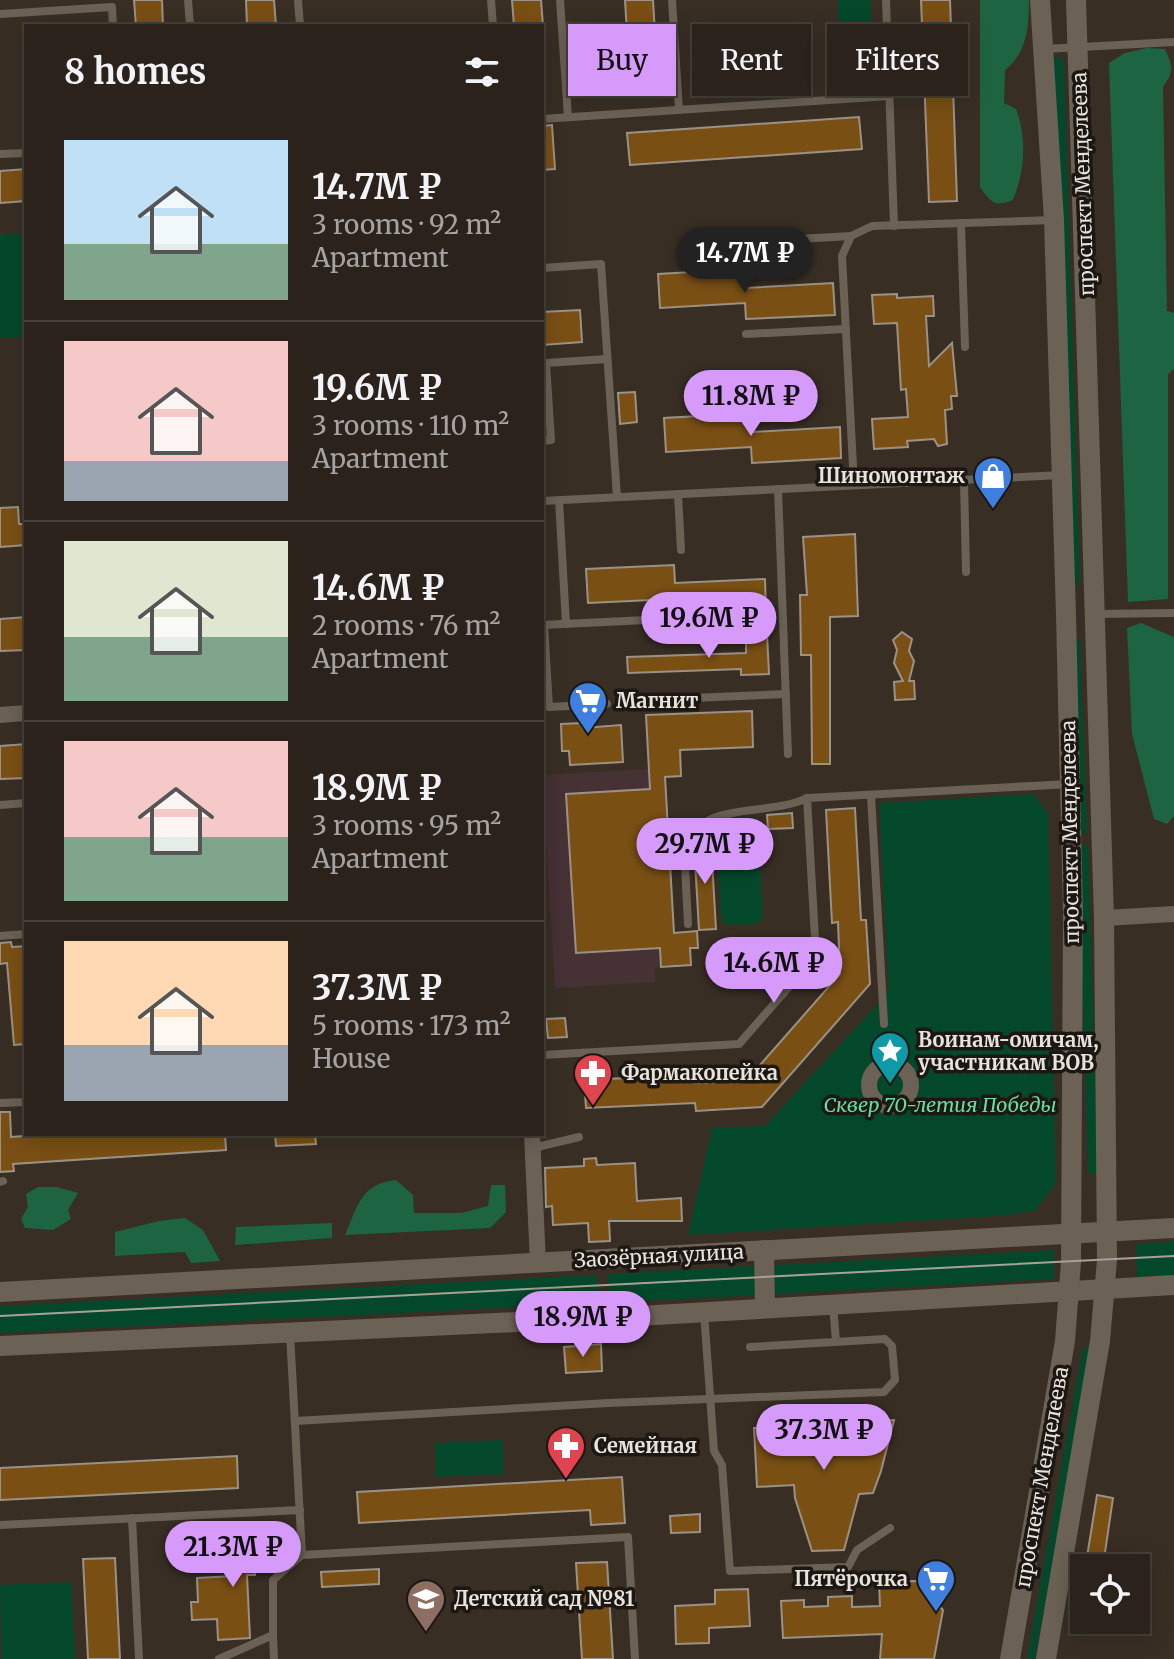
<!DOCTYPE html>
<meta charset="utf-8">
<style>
body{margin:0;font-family:Merriweather,serif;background:#322a24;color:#f1f3f6;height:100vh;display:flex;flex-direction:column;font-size:30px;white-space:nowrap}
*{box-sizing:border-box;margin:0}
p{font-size:26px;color:#a5a4a3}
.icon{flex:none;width:44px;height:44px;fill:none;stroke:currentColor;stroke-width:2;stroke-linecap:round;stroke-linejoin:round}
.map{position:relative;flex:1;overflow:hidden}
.panel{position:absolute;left:24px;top:24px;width:520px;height:1112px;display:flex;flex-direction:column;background:#2a221b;border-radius:0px;box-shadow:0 4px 20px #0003,0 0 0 2px #463f3a}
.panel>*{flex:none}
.banner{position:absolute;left:568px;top:24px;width:486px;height:72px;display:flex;gap:16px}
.buttons{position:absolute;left:1070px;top:1554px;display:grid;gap:16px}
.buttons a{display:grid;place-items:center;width:80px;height:80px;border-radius:0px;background:#2a221b;box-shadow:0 4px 20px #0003,0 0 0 2px #463f3a;font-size:40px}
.price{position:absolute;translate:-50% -68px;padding:0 18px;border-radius:28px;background:#d69bfa;color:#111;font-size:26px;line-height:52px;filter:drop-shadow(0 2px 4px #0008)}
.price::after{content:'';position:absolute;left:50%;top:48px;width:24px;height:18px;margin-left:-12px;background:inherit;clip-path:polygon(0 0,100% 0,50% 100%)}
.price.selected{background:#222;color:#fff}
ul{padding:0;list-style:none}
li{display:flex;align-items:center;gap:24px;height:200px;padding:0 40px}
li+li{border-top:2px solid #463f3a}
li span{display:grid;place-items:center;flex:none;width:224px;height:160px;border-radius:0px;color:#555}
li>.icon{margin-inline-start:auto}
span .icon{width:96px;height:96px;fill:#fffc;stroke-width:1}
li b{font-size:34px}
h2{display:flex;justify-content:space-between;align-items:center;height:96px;padding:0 40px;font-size:34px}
.chip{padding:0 28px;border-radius:0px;background:#2a221b;box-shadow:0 4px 20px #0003,0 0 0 2px #463f3a;font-size:28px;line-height:72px}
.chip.selected{background:#d69bfa;color:#111}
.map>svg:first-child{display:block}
</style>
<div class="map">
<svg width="1174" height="1659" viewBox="0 0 1174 1659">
<rect width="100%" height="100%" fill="#382e24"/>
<path fill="#463135" d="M664,768L676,966L655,968V982L555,988L542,775Z"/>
<g fill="#04482b">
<path d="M838,0H870L873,59L840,60Z"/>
<path d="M1058,56L1064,62L1080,580L1077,586L1073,587L1053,60Z"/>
<path d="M26,233V337H0V235Z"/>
<path d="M1075,636L1080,640L1087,833H1076Z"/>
<path d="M1033,794L1048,813L1056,1183L1035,1211L998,1216L688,1235L712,1128L765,1126L889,992L879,803Z"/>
<path d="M752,838L759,845L763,919L756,924L726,925L721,919L717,844L723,840Z"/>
<path d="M1078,845H1088L1098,1174H1088Z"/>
<path d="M1174,1242V1275L1137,1277L1136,1244Z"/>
<path d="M1054,1250V1279L610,1303L608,1274Z"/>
<path d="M597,1275L599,1303L0,1333V1306Z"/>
<path d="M1083,1347L1091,1349L1035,1659H1027Z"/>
<path d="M502,1440L504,1474L436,1477L435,1443Z"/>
<path d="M71,1582L75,1659H2L0,1585Z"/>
</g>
<g fill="#1d6442">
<path d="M980,0H1029C1029,27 1027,53 1005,70L1004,103L1016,109C1027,138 1025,171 1013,200C994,208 991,202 980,187Z"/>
<path d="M1147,48L1165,49C1173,66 1174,72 1163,87L1167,311L1174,313V369L1168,374V599L1128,602L1109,63L1125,53Z"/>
<path d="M1141,623L1174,637V816L1167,824L1154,819L1132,734L1127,628Z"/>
<path d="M396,1180L413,1195L414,1213H461L488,1206L491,1185H505L506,1212L490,1228L345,1235C358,1206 360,1184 396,1180Z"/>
<path d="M38,1187H57L78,1193L68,1210L71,1219L53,1230L25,1228L21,1219L28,1207L26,1194Z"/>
<path d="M185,1218L203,1230L220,1261L191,1263L185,1252L115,1256V1232L159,1221Z"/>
<path d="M332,1223V1238L235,1245L236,1227Z"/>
</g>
<g fill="#794f14" stroke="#9c9185" stroke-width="2">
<path d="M134,0H162L163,26H136Z"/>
<path d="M246,0H274L276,26H247Z"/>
<path d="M512,0H541L543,26H514Z"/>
<path d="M625,0H653L657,66L629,68Z"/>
<path d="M921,0H950L957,201L929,202Z"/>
<path d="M807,50L808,72L793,74L791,51Z"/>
<path d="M859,117L862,149L630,165L627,133Z"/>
<path d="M552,125L555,169L542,170V126Z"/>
<path d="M26,169V201L0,203V171Z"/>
<path d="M745,269L746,288L833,283L835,315L746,319L745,303L660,308L658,274Z"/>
<path d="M897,294V298L933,296L934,316H926L929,366L952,343L957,396H951L952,409L945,410L947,444L938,446L934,439L907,441L908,447L874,449L872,419L908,417L906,389L901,390L897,323L874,324L872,295Z"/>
<path d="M580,310L582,342L542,345V312Z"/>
<path d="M635,392L637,422L620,424L618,393Z"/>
<path d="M752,413L753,432L840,427L841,458L752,463L751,447L666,452L664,418Z"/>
<path d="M18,507L19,524H26V545L0,547V508Z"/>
<path d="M855,534L858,616L830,617V764H812L811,655H801L800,595H807L803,537Z"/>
<path d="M674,565L675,583L765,579L766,610L674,615L673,599L588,603L586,569Z"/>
<path d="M26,617V650L0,651V619Z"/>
<path d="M902,632L912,639L909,651L914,661L909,681H914L915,699L895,700L894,682L903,681L894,663L897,650L893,640Z"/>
<path d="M767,634L769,674L741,675V669L628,673L627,657L746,653V635Z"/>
<path d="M752,711L753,747L680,750L681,776L665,777L674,933L697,931L698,948H690L691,965L661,967L660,948L576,953L566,794L650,789L646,715Z"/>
<path d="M582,723L583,728L621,725L623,762L570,765L569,751H562L561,724Z"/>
<path d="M26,744V778L0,779V746Z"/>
<path d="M855,808L861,920H866L870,984L762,1107L696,1111L695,1103L586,1108L584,1080L694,1075V1083L746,1081L840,974L838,922L832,923L826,810Z"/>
<path d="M792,813L793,828L768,829L767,815Z"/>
<path d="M711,843L716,929L699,930L694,844Z"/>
<path d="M11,942L12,947L26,946V1044L14,1045L7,963L0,964V943Z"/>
<path d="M565,1018L567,1037L548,1038L546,1019Z"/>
<path d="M0,1112H10L11,1137L53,1134H225L226,1150L13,1164L14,1171L0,1172Z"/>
<path d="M275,1134H315L316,1144L276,1146Z"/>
<path d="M596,1158L597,1165L635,1163L637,1201L681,1198L682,1221H609L610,1241L589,1242L588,1223L553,1225L552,1206L546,1207L545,1168L584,1166V1159Z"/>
<path d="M601,1344L602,1371L566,1373L564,1347Z"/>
<path d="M894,1420L881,1471L873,1493L859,1494L844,1550L812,1551L795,1498L794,1485L757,1487L754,1428Z"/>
<path d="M237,1456L238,1488L0,1500V1468Z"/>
<path d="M622,1477L625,1523L591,1525L590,1510L359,1523L357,1492Z"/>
<path d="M1097,1495L1113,1498L1103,1566L1086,1563Z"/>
<path d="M700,1514V1532L671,1533L670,1516Z"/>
<path d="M274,1530V1539H281L282,1552L253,1554L255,1575H247L250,1638L218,1640L217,1619L192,1620L191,1602H198L197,1578L234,1576L235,1542L256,1540L255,1531Z"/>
<path d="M115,1558L120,1659H88L83,1559Z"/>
<path d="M607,1562L613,1659H582L576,1563Z"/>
<path d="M379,1569V1584L322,1587L321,1572Z"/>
<path d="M917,1581L943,1610L934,1659H880L882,1634L783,1638L781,1601L804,1600V1607L828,1606V1597L852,1596V1607L880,1606L879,1582Z"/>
<path d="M748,1589L750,1626L709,1628V1643L676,1644L675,1606L715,1604V1590Z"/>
</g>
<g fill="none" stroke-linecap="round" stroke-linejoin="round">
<g stroke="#6b6155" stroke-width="8">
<path d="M188,0L190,26"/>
<path d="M298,0L300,26"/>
<path d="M491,0L493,26"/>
<path d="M560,0L568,117"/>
<path d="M672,0L679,110"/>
<path d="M886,0L894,226"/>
<path d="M0,14L112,7L113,26"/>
<path d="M1044,49L1174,42"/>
<path d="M542,119L889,96"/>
<path d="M0,154L26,153"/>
<path d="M961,223L965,347"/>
<path d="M542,268L601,264L617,497"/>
<path d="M763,273L761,241L851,236"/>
<path d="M746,334L846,329"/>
<path d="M542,441L551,440L546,363L607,359"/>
<path d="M964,480L966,572"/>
<path d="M854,485L842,256L851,236L872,226L1054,220"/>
<path d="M778,489L788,754"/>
<path d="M678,494L681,550"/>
<path d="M559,500L566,624"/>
<path d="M542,501L1061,475"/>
<path d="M1096,614L1174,613"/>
<path d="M542,625L647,620"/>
<path d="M544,625L549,707L607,704"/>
<path d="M644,700L786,694"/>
<path d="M871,795L884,1024"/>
<path d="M0,805L26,803"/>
<path d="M688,924L684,845C705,800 768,817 807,798"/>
<path d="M0,936L26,934"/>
<path d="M542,1055L739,1044L816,956L807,798L1070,784"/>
<path d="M0,1103L26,1102"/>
<path d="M533,1148L579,1137"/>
<path d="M0,1182L3,1181"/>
<path d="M833,1305L836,1341"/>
<path d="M704,1312L714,1451L722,1465L730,1571L848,1567L857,1550L890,1528"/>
<path d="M290,1333L302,1555L628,1537L635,1659"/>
<path d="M295,1421L609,1403L884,1392L895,1380L892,1346L885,1339L750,1347"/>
<path d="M132,1518L139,1659"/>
<path d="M0,1525L300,1510"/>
<path d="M273,1635L274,1659"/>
<path d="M219,1659L273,1635V1580L302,1555"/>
</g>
<g stroke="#6b6155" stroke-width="16">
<path d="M0,715L26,713"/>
<path d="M1104,918L1174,914"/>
<circle cx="890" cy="1085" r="21"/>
<path d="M532,1134L538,1263"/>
</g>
<g stroke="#6b6155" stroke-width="20">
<path d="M764,1250L765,1308"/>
<path d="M0,1292L1174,1228"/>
<path d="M0,1346L604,1318L1174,1285"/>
<path d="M1010,1659L1065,1341L1071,1262L1073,913L1066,615L1054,220L1040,0"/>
<path d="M1046,1659L1100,1341L1107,1260L1104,918L1076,0"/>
</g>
<path stroke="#a8a199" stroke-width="2" d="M0,1316L1174,1256"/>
</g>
<defs>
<symbol id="shop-pin" viewBox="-11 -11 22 30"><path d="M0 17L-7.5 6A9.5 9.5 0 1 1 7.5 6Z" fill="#3f7fe0" stroke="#1c1713"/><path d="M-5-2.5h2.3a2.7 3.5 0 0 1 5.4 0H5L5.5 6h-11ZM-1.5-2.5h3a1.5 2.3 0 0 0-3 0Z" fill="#fff"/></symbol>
<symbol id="supermarket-pin" viewBox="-11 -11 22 30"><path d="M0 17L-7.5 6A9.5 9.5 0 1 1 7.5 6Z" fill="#3f7fe0" stroke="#1c1713"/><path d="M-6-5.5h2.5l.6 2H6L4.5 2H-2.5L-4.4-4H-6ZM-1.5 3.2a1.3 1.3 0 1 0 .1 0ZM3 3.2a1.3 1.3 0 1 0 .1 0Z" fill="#fff"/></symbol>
<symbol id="sight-pin" viewBox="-11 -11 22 30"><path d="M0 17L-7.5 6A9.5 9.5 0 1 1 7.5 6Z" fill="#0f9aa8" stroke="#1c1713"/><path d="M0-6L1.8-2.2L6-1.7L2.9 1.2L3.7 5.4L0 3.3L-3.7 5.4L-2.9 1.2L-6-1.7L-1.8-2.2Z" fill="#fff"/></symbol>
<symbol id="pharmacy-pin" viewBox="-11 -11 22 30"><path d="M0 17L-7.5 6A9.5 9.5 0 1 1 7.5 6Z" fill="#e0444e" stroke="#1c1713"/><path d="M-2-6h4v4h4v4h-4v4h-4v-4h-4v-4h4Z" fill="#fff"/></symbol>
<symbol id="school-pin" viewBox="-11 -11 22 30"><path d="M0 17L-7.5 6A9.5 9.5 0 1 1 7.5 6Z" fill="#8d6e63" stroke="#1c1713"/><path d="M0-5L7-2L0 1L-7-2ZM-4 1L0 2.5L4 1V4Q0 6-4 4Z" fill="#fff"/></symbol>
</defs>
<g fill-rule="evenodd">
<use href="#shop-pin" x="971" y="454" width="44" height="60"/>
<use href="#supermarket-pin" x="566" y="679" width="44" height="60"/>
<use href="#sight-pin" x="868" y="1029" width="44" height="60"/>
<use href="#pharmacy-pin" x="571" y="1051" width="44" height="60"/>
<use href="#pharmacy-pin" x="544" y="1424" width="44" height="60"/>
<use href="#supermarket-pin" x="914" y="1557" width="44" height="60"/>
<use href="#school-pin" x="404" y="1577" width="44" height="60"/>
</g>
<g text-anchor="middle" stroke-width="7" stroke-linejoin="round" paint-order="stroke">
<g font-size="20" fill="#e9e3dd" stroke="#1c1713">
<text transform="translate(1083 184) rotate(-92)" y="7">проспект Менделеева</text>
<text transform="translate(1070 832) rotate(-91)" y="7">проспект Менделеева</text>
<text transform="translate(659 1256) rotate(-3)" y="7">Заозёрная улица</text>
<text transform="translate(1042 1477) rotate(-80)" y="7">проспект Менделеева</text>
</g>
<g font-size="20" font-weight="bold" fill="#e9e3dd" stroke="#1c1713" text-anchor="start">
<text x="965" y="483" text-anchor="end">Шиномонтаж</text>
<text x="616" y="708">Магнит</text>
<text x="918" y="1047">Воинам-омичам,<tspan x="918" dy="23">участникам ВОВ</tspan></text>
<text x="621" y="1080">Фармакопейка</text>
<text x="594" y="1453">Семейная</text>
<text x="908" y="1586" text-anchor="end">Пятёрочка</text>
<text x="454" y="1606">Детский сад №81</text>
</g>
<g font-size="20" font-style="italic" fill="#65de9f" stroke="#1c1713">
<text x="940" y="1112">Сквер 70-летия Победы</text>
</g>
</g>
</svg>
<div class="buttons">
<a><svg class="icon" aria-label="locate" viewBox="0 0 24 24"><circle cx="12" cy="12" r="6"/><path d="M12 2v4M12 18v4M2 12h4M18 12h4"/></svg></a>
</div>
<b class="price selected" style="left:745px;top:295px">14.7M ₽</b>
<b class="price" style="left:751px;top:438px">11.8M ₽</b>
<b class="price" style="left:709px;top:660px">19.6M ₽</b>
<b class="price" style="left:705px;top:886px">29.7M ₽</b>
<b class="price" style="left:774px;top:1005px">14.6M ₽</b>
<b class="price" style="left:583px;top:1359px">18.9M ₽</b>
<b class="price" style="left:824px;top:1472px">37.3M ₽</b>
<b class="price" style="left:233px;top:1589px">21.3M ₽</b>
<div class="banner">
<a class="chip selected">Buy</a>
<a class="chip">Rent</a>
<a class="chip">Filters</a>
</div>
<section class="panel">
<h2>8 homes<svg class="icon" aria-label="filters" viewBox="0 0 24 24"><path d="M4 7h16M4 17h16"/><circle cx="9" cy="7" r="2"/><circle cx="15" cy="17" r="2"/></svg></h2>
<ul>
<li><span style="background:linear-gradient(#bfe0f5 65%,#7fa58c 0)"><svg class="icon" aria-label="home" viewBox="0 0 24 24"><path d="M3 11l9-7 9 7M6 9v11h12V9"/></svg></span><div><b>14.7M ₽</b><p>3 rooms · 92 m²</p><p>Apartment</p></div></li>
<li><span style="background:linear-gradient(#f6c9c9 75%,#9aa5b1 0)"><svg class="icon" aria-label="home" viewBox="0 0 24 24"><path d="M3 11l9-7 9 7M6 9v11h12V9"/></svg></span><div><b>19.6M ₽</b><p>3 rooms · 110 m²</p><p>Apartment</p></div></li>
<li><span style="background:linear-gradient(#dfe7d0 60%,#7fa58c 0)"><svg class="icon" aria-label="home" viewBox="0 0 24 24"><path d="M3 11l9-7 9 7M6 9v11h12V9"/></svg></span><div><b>14.6M ₽</b><p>2 rooms · 76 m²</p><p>Apartment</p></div></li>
<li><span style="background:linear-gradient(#f6c9c9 60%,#7fa58c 0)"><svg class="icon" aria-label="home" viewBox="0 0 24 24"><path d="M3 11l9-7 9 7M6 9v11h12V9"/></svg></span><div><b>18.9M ₽</b><p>3 rooms · 95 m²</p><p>Apartment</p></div></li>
<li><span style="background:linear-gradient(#ffd9b3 65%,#9aa5b1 0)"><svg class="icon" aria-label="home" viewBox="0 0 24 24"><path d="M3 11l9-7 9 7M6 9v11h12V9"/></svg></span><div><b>37.3M ₽</b><p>5 rooms · 173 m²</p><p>House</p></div></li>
</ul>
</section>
</div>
